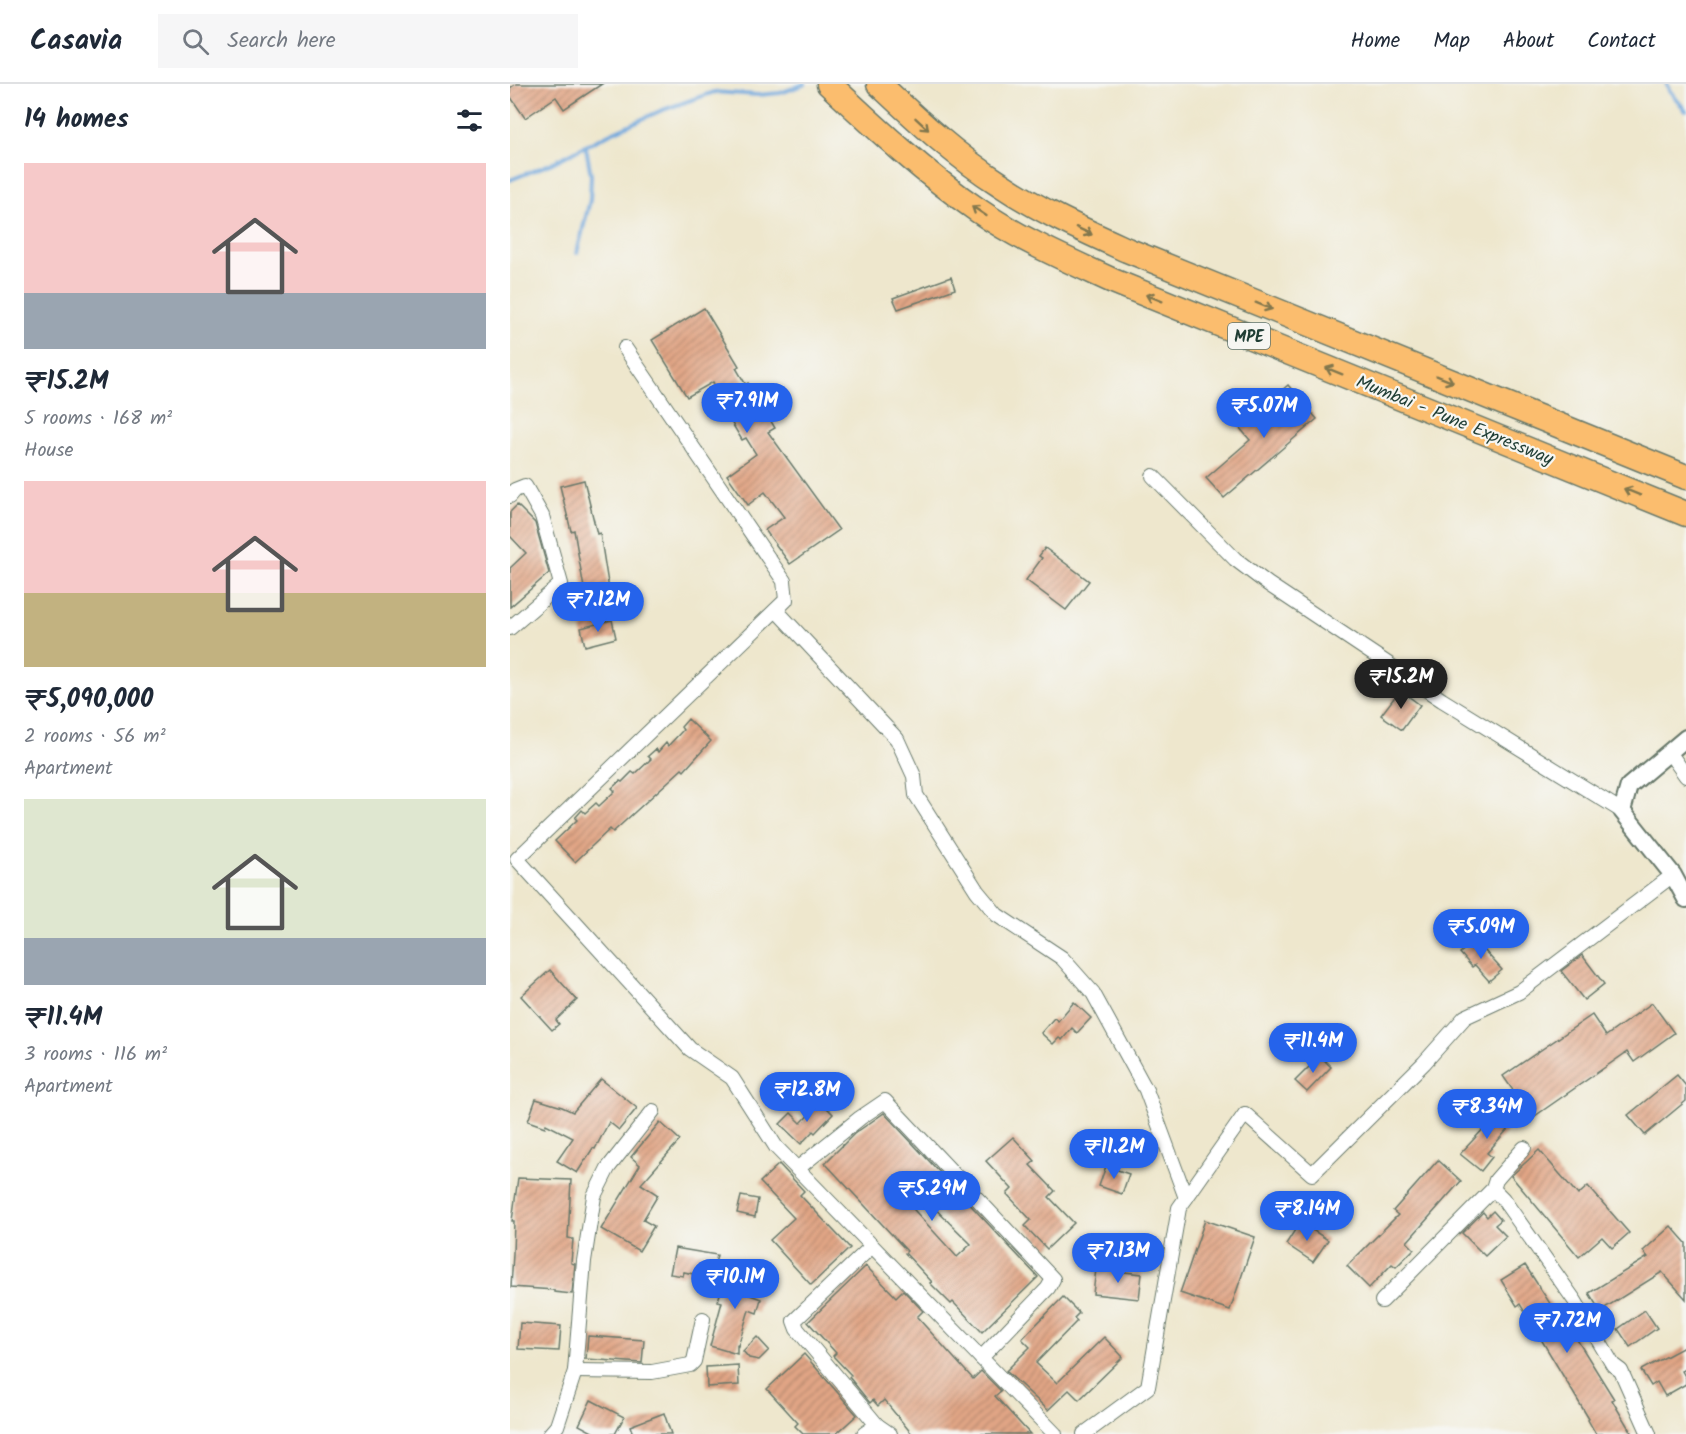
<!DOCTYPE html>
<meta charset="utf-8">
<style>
body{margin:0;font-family:Kalam,sans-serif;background:#f6f6f7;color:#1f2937;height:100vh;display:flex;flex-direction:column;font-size:22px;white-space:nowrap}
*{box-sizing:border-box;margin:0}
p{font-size:20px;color:#747a83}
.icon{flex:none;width:33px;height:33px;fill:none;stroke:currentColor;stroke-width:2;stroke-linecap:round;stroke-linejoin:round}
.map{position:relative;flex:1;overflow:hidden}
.details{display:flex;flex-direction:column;background:#fff;width:510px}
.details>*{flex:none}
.price{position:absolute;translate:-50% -51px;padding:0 14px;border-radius:21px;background:#2563eb;color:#fff;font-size:20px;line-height:39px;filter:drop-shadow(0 2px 3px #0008)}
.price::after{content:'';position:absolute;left:50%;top:36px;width:18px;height:14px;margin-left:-9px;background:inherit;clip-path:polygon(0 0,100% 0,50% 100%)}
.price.active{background:#222;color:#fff}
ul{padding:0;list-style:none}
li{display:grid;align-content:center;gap:12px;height:318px;padding:0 24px}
li span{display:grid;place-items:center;height:186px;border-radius:0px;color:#555}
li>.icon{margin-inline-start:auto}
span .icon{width:108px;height:108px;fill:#fffc;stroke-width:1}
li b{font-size:26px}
h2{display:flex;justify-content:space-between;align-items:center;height:72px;padding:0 24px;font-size:26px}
header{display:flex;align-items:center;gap:36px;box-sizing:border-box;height:84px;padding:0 30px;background:#fff;border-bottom:2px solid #e0e1e3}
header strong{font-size:28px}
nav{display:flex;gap:33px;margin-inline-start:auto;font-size:21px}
.search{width:420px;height:54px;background:#f6f6f7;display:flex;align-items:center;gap:15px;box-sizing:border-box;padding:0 21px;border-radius:0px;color:#747a83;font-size:22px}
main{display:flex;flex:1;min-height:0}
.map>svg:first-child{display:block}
</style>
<header>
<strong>Casavia</strong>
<div class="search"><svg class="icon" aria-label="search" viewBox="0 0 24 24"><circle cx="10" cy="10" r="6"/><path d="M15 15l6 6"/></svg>Search here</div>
<nav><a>Home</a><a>Map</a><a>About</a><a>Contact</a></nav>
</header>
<main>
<section class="details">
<h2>14 homes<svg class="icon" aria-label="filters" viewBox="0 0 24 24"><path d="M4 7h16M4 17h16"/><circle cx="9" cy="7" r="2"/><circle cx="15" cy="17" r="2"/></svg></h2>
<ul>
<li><span style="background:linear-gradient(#f6c9c9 70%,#9aa5b1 0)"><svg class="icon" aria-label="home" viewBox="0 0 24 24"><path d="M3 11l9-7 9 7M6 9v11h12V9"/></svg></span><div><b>₹15.2M</b><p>5 rooms · 168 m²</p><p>House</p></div></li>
<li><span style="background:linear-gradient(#f6c9c9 60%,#c2b280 0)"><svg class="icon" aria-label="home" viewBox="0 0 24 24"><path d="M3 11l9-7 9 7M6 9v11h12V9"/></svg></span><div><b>₹5,090,000</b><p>2 rooms · 56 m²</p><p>Apartment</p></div></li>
<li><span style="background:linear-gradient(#dfe7d0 75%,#9aa5b1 0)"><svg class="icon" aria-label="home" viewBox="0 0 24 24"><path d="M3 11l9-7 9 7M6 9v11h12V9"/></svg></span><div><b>₹11.4M</b><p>3 rooms · 116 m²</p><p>Apartment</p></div></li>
</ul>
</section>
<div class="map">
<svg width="1176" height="1350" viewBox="0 0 1176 1350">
<defs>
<pattern id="building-hatch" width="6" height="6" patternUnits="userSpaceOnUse" patternTransform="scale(1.5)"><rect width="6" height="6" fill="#e1a585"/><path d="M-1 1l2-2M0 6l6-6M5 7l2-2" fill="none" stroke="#b6886e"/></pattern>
</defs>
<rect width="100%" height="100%" fill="#f6f6f2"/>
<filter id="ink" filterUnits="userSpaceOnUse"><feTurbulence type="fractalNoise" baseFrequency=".0167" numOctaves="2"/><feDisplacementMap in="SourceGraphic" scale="12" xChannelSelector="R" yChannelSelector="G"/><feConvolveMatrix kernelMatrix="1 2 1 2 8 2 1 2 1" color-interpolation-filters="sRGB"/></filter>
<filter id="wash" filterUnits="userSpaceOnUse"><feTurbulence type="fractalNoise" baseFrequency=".008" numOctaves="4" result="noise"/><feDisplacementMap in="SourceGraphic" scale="24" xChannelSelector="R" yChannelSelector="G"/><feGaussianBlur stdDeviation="1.35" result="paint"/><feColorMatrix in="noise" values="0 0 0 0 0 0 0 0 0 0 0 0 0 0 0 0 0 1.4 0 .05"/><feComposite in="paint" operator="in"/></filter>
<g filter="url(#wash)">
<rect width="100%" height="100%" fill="#eee7cd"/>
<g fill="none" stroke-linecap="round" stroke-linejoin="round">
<g stroke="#6da6dc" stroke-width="4">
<path d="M1157,0L1159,6L1176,27"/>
<path d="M0,96L40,80L99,50L150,27L204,8L248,11L270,9L295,0"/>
<path d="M67,169L80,116L81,91L76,64"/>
</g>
</g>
<g id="blocks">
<g fill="url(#building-hatch)" fill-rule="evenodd">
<path d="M6,0H92L54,25L46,13L15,34L0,12V4Z"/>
<path d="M441,193L445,205L388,225L383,214Z"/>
<path d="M194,224L229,282L226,284L236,301L238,299L265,344L258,348L329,446L280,480L255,446L274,433L255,408L238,421L217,391L246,370L236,354L232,356L209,318L213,316L203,298L177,313L142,256Z"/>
<path d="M778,301L807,335L714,414L696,394L740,356L729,343Z"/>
<path d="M74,396L87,450L90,449L100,512L76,516L64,446L61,447L50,402Z"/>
<path d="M7,421L25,439L39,489L0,523V484L16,469L0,452V428Z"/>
<path d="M535,464L579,497L556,526L516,496L532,474L529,472Z"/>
<path d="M102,536L106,554L75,562L71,544Z"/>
<path d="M890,606L910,621L892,646L871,631Z"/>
<path d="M178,635L201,657L174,687L172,685L103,748L100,745L65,778L45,757L67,736L65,734L72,726L75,729L86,719L89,722L105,707L102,704L110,697L112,698L122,688L125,690L141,675L138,672L146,665L148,668L156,659L158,662L173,646L171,643Z"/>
<path d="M965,856L992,886L979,897L965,881L962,883L950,869Z"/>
<path d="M1072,871L1094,900L1074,916L1051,887Z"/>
<path d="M40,886L67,916L46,936L49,940L42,946L11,912Z"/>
<path d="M564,918L581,934L567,949L562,944L552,956L549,954L543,960L531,949L544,934L548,937Z"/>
<path d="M1142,919L1164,949L1124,978L1117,968L1022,1034L993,992L1082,931L1096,952Z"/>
<path d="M810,972L821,983L797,1008L785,997Z"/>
<path d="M1167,991L1176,1002V1017L1135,1051L1118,1031Z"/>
<path d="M91,995L127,1024L109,1046L99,1038L85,1065L83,1064L67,1089L47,1077L63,1054L36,1040L35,1043L18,1037L26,1015L52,1023L63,1028Z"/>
<path d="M311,1018L323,1030L305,1049L303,1047L291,1060L270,1040L281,1029L291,1039Z"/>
<path d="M992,1025L1005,1037L977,1069L982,1073L971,1087L950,1070Z"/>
<path d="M374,1029L528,1193L472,1248L443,1218L441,1220L420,1199L422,1198L395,1169L397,1167L315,1079L344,1050ZM406,1106L461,1160L447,1173L395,1116Z"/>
<path d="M150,1038L170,1056L131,1100L148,1111L133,1136L144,1142L129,1167L91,1145L130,1081L121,1073Z"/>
<path d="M503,1053L525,1077L520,1081L545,1107L539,1113L564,1139L537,1165L515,1142L521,1136L497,1110L502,1105L476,1077Z"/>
<path d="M1029,1066L1068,1111L1078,1102L1119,1149L1102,1164L1092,1153L1069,1173L1001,1092Z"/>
<path d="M928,1076L951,1097L897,1158L904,1165L886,1183L882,1180L859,1204L837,1182L888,1131L883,1127Z"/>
<path d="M269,1080L294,1107L290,1111L340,1164L301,1201L260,1156L284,1134L250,1098Z"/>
<path d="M596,1082L619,1090L612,1110L589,1102Z"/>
<path d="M8,1094L61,1096L58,1154L63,1155L61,1179L65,1180L62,1210L44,1208V1206L1,1203L3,1170L4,1137H2Z"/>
<path d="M231,1112L248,1115L245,1133L227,1129Z"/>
<path d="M983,1127L991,1136L985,1141L996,1152L975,1172L952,1149L973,1128L977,1133Z"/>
<path d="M695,1136L745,1153L720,1226L670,1209Z"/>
<path d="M790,1138L818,1156L803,1178L776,1160Z"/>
<path d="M1161,1142L1176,1159V1215L1152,1188L1090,1227L1079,1209L1138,1173L1133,1167Z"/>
<path d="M165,1164L207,1171L202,1194L174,1188L173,1192L160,1190Z"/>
<path d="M226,1181L246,1186L240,1211L251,1215L247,1229L239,1226L228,1262L227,1261V1270L200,1262L212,1218L208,1217L212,1203L220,1205Z"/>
<path d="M1015,1181L1050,1235L1053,1233L1104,1315L1102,1316L1122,1350H1086L1078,1336L1079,1335L1010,1220L1007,1222L991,1196Z"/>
<path d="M356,1182L386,1213L393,1206L413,1227L407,1233L463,1295L471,1287L491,1307L485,1312L520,1350H402L374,1316L368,1322L363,1316L360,1319L339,1293L341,1291L323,1272L326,1269L298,1238Z"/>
<path d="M586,1185L632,1190L629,1215L583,1210Z"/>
<path d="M553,1213L569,1229L564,1234L567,1237L526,1279L547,1299L594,1253L613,1273L569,1316L559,1306L538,1326L496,1287L520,1263L512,1255Z"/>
<path d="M1135,1226L1147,1244L1120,1263L1108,1245Z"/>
<path d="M10,1239L51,1242L49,1267L8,1265Z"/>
<path d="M78,1252L134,1256L132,1279L76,1275Z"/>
<path d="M247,1253L259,1266L249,1276L239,1274L233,1267Z"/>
<path d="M1176,1262V1285L1172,1287L1176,1294V1300L1155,1312L1147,1298L1141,1302L1131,1286Z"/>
<path d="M294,1270L347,1331L326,1350H293L285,1342L288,1339L257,1305Z"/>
<path d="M228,1281L229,1301L197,1303L196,1283Z"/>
<path d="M81,1316L114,1333L105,1350H86L69,1341Z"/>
<path d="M154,1329L161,1350H123L120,1342Z"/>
</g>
</g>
</g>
<g filter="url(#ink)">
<use href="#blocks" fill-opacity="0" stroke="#67786a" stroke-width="1.5"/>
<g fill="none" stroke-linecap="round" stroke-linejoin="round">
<defs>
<g id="minor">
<path d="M115,264L274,497L276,516L7,775L180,965L222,994L266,1063L545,1350"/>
<path d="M643,392L725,475L758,500L932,616L1112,727"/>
<path d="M0,412L5,406L15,402L32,432L51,500L0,544"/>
<path d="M266,526L387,655L404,692L406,711L467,807L487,831L552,874L583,909L636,1006L676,1114"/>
<path d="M1159,668L1176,692"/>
<path d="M287,1085L350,1034L375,1017L543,1195L538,1204L471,1274"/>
<path d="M983,1105L993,1115L1065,1217L1103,1281L1111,1287L1139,1350"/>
<path d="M362,1162L284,1237L287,1245L367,1341L380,1350"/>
<path d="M872,1217L983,1105L986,1096L1014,1064"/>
<path d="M65,1287L142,1288L180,1281L184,1277L193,1235"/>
<path d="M40,1350L47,1342L65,1287L74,1177L84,1112L98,1084L143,1027"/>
<path d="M354,1350L367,1341"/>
<path d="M574,1350L638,1303L669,1124L735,1030L802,1090L914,979L955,933L1009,908L1163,791"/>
</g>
<path id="tertiary" d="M1176,654L1119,702L1112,727L1163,791L1176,815"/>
<g id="motorway">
<path d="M319,0C367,45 415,90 469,127C511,156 558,176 603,197L1176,430"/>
<path d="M369,0C407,36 446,72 490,100C530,127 573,146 617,166L1176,393"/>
</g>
</defs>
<use href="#minor" stroke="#67786a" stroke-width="16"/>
<use href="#tertiary" stroke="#67786a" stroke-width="20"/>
<use href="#motorway" stroke="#67786a" stroke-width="27"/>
<use href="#minor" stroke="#fff" stroke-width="14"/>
<use href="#tertiary" stroke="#fff" stroke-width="16"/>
<use href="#motorway" stroke="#fbbd6e" stroke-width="24"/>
</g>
<defs><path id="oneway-shaft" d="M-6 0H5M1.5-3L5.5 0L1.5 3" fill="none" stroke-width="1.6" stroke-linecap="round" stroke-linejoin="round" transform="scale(1.5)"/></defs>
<g stroke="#82774e">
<use href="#oneway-shaft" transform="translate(412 40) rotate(43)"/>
<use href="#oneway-shaft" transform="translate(469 127) rotate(-146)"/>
<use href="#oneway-shaft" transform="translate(574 147) rotate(25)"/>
<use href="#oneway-shaft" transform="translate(644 214) rotate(-158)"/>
<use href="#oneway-shaft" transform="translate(754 222) rotate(22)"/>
<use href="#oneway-shaft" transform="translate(824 287) rotate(-158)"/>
<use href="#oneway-shaft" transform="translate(935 295) rotate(22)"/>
<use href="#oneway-shaft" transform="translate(1122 408) rotate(-158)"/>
</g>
</g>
<g text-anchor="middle" stroke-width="4.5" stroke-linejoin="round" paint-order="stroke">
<rect fill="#f6f6f2" stroke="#60746d" stroke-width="1.5" x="718" y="239" width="42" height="26" rx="4.5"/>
<g font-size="16" font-weight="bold" fill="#1f3d34">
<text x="739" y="258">MPE</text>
</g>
<g font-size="18" fill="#1f3d34" stroke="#f6f6f2">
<text transform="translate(945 336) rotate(22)" y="6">Mumbai - Pune Expressway</text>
</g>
</g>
</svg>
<b class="price" style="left:237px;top:350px">₹7.91M</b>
<b class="price" style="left:754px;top:355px">₹5.07M</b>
<b class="price" style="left:88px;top:549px">₹7.12M</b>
<b class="price active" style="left:891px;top:626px">₹15.2M</b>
<b class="price" style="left:971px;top:876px">₹5.09M</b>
<b class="price" style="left:803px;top:990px">₹11.4M</b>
<b class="price" style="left:297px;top:1039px">₹12.8M</b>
<b class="price" style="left:977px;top:1056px">₹8.34M</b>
<b class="price" style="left:604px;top:1096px">₹11.2M</b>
<b class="price" style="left:422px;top:1138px">₹5.29M</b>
<b class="price" style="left:797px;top:1158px">₹8.14M</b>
<b class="price" style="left:608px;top:1200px">₹7.13M</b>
<b class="price" style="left:225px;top:1226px">₹10.1M</b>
<b class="price" style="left:1057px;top:1270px">₹7.72M</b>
</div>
</main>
